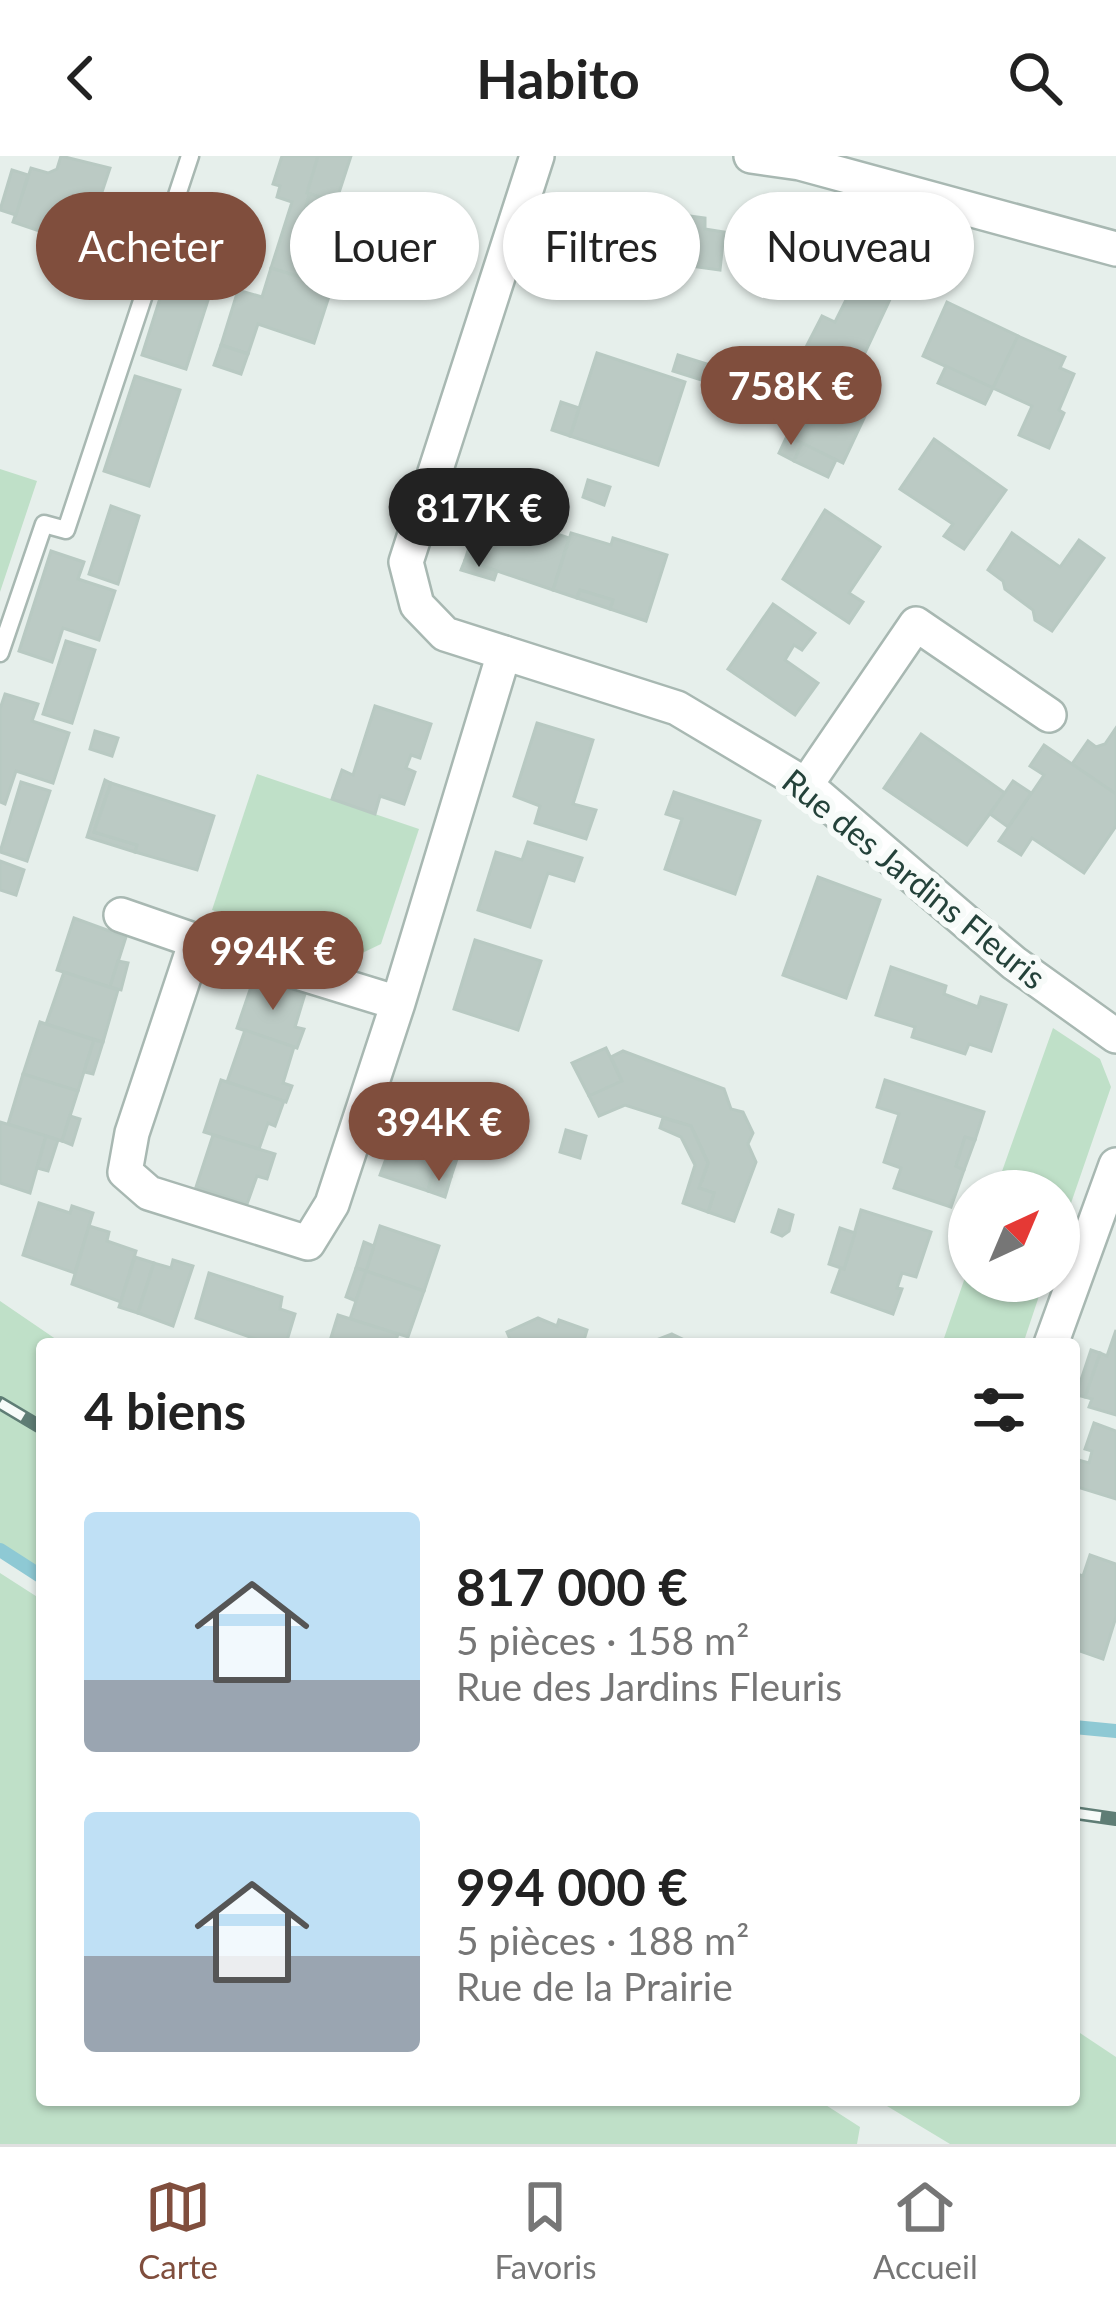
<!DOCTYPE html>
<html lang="fr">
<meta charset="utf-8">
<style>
body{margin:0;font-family:Lato,sans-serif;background:#f6f6f6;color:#222;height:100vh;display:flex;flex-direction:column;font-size:45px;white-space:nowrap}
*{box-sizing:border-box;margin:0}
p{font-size:39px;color:#767676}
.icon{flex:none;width:66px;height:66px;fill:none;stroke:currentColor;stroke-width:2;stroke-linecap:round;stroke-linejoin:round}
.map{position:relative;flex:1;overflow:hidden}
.side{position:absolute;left:36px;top:1182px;width:1044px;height:768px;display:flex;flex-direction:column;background:#fff;border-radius:12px;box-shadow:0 3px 9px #0004}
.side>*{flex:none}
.guide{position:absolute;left:36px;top:36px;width:1044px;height:108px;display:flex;gap:24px}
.needle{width:78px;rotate:44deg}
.fabs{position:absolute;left:948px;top:1014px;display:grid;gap:24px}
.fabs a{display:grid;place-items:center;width:132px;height:132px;border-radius:50%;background:#fff;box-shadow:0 3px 9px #0004;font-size:60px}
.price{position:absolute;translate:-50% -102px;padding:0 27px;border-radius:42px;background:#804e3d;color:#fff;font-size:39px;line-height:78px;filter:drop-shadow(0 3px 6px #0008)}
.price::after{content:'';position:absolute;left:50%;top:72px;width:36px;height:27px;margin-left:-18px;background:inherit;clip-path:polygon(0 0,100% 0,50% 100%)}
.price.active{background:#222;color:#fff}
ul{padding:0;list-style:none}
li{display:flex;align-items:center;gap:36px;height:300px;padding:0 48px}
li span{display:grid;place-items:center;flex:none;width:336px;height:240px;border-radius:12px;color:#555}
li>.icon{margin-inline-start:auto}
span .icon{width:144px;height:144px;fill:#fffc;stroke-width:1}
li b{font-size:51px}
h2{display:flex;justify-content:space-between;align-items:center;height:144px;padding:0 48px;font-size:51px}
.tag{padding:0 42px;border-radius:54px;background:#fff;box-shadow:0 3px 9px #0004;font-size:42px;line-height:108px}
.tag.active{background:#804e3d;color:#fff}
header{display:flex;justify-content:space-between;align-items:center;height:156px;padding:0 48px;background:#fff;font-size:54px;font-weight:700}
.tabs{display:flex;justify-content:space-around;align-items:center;height:168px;border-top:3px solid #e0e0e0;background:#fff;font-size:33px;color:#767676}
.tabs a{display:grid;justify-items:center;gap:6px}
.tabs .active{color:#804e3d}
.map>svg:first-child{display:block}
</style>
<header><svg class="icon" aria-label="back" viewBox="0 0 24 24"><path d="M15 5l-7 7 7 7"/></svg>Habito<svg class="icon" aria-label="search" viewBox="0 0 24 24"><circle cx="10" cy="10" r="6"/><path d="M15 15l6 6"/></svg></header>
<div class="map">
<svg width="1116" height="1988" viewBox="0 0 1116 1988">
<rect width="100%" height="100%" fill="#e6efeb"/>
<g fill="#bfe0c8">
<path d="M0,313L37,325L0,436Z"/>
<path d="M257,618L419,673L381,788L356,800L212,754Z"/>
<path d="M1053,872L1100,903L1111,931L1059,1082V1035H995Z"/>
<path d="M969,1110V1125H1044L1023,1188H942Z"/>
<path d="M0,1145L63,1188H42V1421L0,1394Z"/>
<path d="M0,1417L42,1444V1944H818L860,1971L857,1988H0Z"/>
<path d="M1074,1873L1116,1901V1988H950L877,1944H1074Z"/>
</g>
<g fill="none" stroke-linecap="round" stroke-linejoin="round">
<g stroke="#8ec9d4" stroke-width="14">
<path d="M0,1394L42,1421"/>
<path d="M1074,1571L1116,1575"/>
</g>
</g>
<g fill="#bbcac4" stroke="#b8c9c2" stroke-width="3">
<path d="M61,0L110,12L84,90L13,66L31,12L48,17L57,13Z"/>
<path d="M282,0H318L306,51L352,66L332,131L271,112L292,46L277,41L280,30L273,28Z"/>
<path d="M318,0H351L336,46L307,37Z"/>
<path d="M12,14L28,19L16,59L0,54Z"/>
<path d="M310,38L357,52L352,66L306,51Z"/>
<path d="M617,50L705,62V73L724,76L720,114L640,103L638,111L608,107Z"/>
<path d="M181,76L225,91L186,213L142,199Z"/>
<path d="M846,79L907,107L856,216L805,193L822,160L835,166L849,138L823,127Z"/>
<path d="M608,107L638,111L636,127L606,124Z"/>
<path d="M271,112L332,131L314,187L258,168L248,198L221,189L238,134L262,141Z"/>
<path d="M947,146L1018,180L993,232L923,200Z"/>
<path d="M1018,180L1065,201L1060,212L1074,218L1059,254L1064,257L1049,292L1019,279L1032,250L993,232Z"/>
<path d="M221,189L248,198L241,218L214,209Z"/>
<path d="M597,197L685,226L658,309L570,280Z"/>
<path d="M678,199L710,209L705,225L673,215Z"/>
<path d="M946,210L993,232L985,248L938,227Z"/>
<path d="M135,220L180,234L149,330L104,315Z"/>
<path d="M840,229L873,243L843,307L787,280L806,239L830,251Z"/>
<path d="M561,246L579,252L570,280L552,274Z"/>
<path d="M787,280L802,287L794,305L779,297Z"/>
<path d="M934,283L1006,334L964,393L944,380L953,368L900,333Z"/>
<path d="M802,287L836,304L828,321L794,305Z"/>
<path d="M588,324L610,331L604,349L583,341Z"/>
<path d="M111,350L139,360L118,428L89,418Z"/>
<path d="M481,353L569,382L553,434L465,404Z"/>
<path d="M825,354L880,391L849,437L863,446L849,467L783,423Z"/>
<path d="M571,377L611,389L613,382L667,399L646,465L610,453L613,444L580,434L577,442L553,434Z"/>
<path d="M1012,377L1060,411L1079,384L1104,402L1052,475L1035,464L1033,454L1005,433L1003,425L988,414Z"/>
<path d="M51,395L84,406L78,423L115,435L99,484L63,472L52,506L19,495Z"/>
<path d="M465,404L497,415L494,424L461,414Z"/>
<path d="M580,434L613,444L610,453L577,442Z"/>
<path d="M773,448L815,477L802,494L794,489L785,504L818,527L795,559L728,513Z"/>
<path d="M66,485L95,494L72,567L43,558Z"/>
<path d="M5,538L38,548L32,565L69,577L53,627L16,615L5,648L0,646V553Z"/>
<path d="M375,550L431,568L420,602L411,599L406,612L415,616L404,648L380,640L375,658L332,643L342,614L353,619Z"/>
<path d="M537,567L593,584L573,648L596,654L586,683L535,667L540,650L514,640Z"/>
<path d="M1116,572V638L1072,608L1088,585L1096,591L1105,588Z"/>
<path d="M95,575L118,582L112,600L90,593Z"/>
<path d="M921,578L1005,637L967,689L884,632Z"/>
<path d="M1044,589L1116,638V670L1084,717L1032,682L1021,699L999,685L1044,619L1030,610Z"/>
<path d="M105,624L111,627L94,676L137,689L135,696L87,681Z"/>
<path d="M1013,625L1031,637L1008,671L990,658Z"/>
<path d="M21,626L50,635L27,705L0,696Z"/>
<path d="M111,627L214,660L197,714L135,696L137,689L94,676Z"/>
<path d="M674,636L760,665L735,738L665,713L682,663L666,658Z"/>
<path d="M528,686L582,702L574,725L548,717L530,771L478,754L496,696L522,704Z"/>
<path d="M0,705L24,714L16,739L0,734Z"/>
<path d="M818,721L880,744L846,842L783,819Z"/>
<path d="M74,762L126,781L110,831L57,814Z"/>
<path d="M475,784L541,805L518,874L454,853Z"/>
<path d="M118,805L128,807L121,834L110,831Z"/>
<path d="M891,811L946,830L944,838L978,851L981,841L1006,849L991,895L969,888L965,898L912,881L915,871L876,859Z"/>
<path d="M64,816L118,834L103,886L46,868Z"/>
<path d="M254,822L305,838L295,871L304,873L297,892L237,872Z"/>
<path d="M40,866L94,884L78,935L23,918Z"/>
<path d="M245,874L294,891L283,927L292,930L286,946L227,926Z"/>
<path d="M94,884L103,886L93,918L84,916Z"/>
<path d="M606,892L622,925L589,940L572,907Z"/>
<path d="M623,895L724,933L731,953L743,956L753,977L748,988L756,1006L734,1065L708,1056L714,1037L699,1032L708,1007L691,970L625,949L599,960L589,940L622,925L611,901Z"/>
<path d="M23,918L78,935L62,985L8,968Z"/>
<path d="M221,924L284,945L275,970L268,967L259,993L204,976Z"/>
<path d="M885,924L984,956L975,984L965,981L956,1010L964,1014L951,1051L894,1032L901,1012L884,1006L899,958L877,951Z"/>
<path d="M420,928L476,946L451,1021L433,1016L428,1035L380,1019L387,1000L396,1004L409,965L400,963L404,950L412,953Z"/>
<path d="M70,960L80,963L72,989L62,985Z"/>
<path d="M663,962L691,970L708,1007L699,1032L714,1037L708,1056L683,1047L695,1009L681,981L660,972Z"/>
<path d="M0,966L46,980L30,1037L0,1027Z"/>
<path d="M566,974L586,980L580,1002L560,996Z"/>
<path d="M396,975L405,977L396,1004L387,1000Z"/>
<path d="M213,979L275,998L267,1023L257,1020L247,1048L196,1031Z"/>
<path d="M46,980L58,984L48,1015L37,1012Z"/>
<path d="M965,981L975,984L964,1014L956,1010Z"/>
<path d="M433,1016L451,1021L445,1041L428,1035Z"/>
<path d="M39,1047L70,1057L72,1050L93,1057L75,1117L23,1099Z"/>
<path d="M779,1054L793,1059L789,1075L782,1080L772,1076Z"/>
<path d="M861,1054L931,1076L916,1121L902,1117L897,1132L902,1133L893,1158L832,1136L841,1111L844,1113Z"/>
<path d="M89,1070L109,1076L107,1085L136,1095L121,1146L72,1128Z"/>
<path d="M380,1070L439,1090L424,1135L366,1115Z"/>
<path d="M840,1072L855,1077L844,1113L829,1108Z"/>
<path d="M364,1086L374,1090L366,1115L356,1112Z"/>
<path d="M135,1101L154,1107L138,1157L119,1151Z"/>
<path d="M173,1104L193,1110L173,1170L138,1157L154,1107L171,1112Z"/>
<path d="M356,1112L366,1115L356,1145L346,1141Z"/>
<path d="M366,1115L424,1135L408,1181L350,1163Z"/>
<path d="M209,1117L282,1141L280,1153L295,1158L286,1188H270L196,1162Z"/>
<path d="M338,1159L398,1178L395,1188H329Z"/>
<path d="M538,1162L557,1170L559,1164L587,1174L584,1184L594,1188H512L507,1176Z"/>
<path d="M1116,1174V1259L1089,1251L1092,1243L1085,1241L1100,1197L1107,1200Z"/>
<path d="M672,1178L693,1188H651V1186Z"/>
<path d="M1091,1194L1100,1197L1085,1241L1076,1239Z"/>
<path d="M1094,1267L1116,1275V1343L1074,1330L1078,1304L1089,1307L1092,1295L1085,1293Z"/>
<path d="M1090,1399L1116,1408V1461L1103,1503L1074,1493V1417L1083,1420Z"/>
</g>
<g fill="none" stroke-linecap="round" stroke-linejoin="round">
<defs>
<path id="lane" d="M0,497L44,368L66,374L190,0"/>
<g id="street">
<path d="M537,0L406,406L417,449L445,478L677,552L806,629L1014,807L1116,880"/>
<path d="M751,0L800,7L1116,93"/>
<path d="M806,629L916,468L1049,559"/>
<path d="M121,759L196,785"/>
<path d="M398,847L196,785L132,977L125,1016L149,1037L308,1087L332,1048L398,847L504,497"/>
<path d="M1051,1188L1116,1009"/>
</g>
</defs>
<use href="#lane" stroke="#a8b8b2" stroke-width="21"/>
<use href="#street" stroke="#a8b8b2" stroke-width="38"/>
<use href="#lane" stroke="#fff" stroke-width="16"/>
<use href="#street" stroke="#fff" stroke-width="33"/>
<defs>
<g id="rail">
<path d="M0,1247L42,1272"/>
<path d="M1074,1657L1116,1663"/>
</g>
</defs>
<use href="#rail" stroke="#5f7d75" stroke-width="14"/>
<use href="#rail" stroke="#f7fbf9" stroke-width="9" stroke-dasharray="27" stroke-linecap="butt"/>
</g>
<g text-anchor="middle" stroke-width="12" stroke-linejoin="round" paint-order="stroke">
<g font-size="33" fill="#24423a" stroke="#f7fbf9">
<text transform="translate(914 723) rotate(39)" y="12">Rue des Jardins Fleuris</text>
</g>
</g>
</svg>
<div class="fabs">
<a><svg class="needle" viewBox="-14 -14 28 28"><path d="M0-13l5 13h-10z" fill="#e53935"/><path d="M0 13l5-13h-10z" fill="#767676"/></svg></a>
</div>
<b class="price" style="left:791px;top:292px">758K €</b>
<b class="price active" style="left:479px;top:414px">817K €</b>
<b class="price" style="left:273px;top:857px">994K €</b>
<b class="price" style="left:439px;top:1028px">394K €</b>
<div class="guide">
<a class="tag active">Acheter</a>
<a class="tag">Louer</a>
<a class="tag">Filtres</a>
<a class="tag">Nouveau</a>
</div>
<section class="side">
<h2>4 biens<svg class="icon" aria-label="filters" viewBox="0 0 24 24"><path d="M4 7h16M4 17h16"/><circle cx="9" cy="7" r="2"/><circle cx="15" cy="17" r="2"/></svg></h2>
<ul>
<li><span style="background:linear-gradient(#bfe0f5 70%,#9aa5b1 0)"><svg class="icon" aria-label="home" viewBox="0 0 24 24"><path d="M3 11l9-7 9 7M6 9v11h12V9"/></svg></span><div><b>817 000 €</b><p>5 pièces · 158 m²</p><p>Rue des Jardins Fleuris</p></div></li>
<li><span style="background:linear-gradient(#bfe0f5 60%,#9aa5b1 0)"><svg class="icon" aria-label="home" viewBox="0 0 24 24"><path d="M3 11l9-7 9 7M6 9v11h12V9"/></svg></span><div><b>994 000 €</b><p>5 pièces · 188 m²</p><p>Rue de la Prairie</p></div></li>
</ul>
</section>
</div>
<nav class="tabs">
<a class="active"><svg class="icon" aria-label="map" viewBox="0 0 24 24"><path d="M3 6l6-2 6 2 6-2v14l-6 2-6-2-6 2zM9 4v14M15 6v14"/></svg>Carte</a>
<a><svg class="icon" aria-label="saved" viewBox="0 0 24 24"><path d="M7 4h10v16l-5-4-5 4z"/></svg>Favoris</a>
<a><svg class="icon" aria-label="home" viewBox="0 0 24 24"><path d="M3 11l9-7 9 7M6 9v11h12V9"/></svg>Accueil</a>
</nav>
